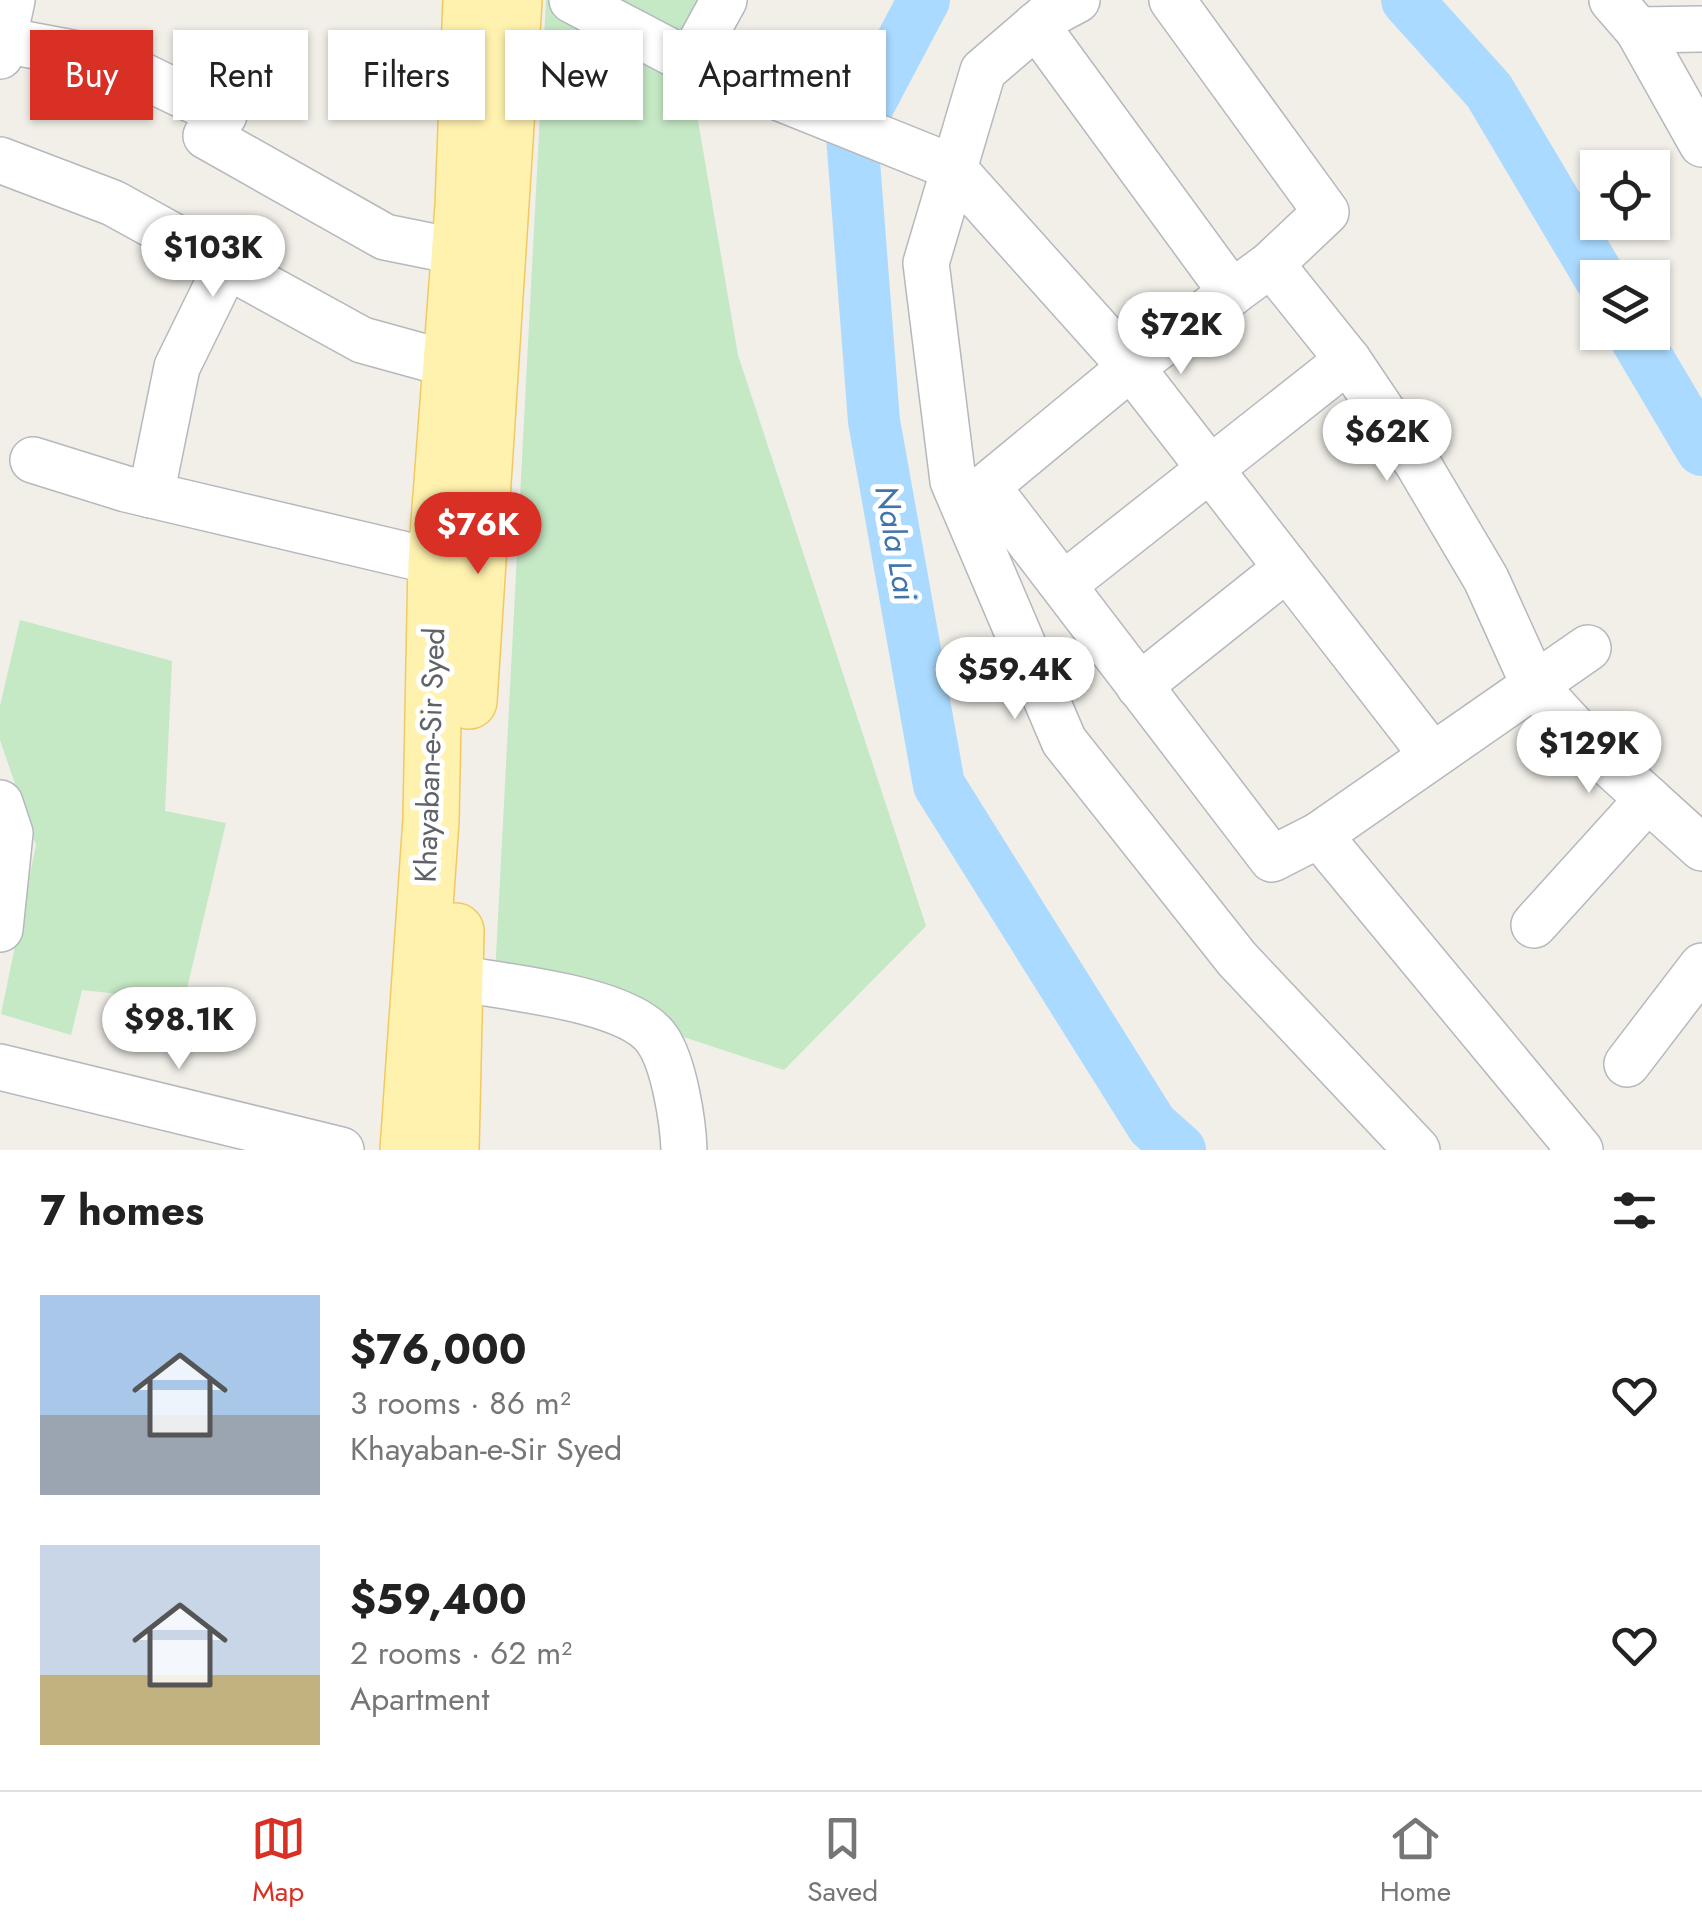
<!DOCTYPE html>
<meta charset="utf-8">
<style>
body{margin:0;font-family:Jost,sans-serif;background:#f6f6f6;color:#222;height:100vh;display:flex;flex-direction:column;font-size:38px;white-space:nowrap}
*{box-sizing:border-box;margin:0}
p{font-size:32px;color:#767676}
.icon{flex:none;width:55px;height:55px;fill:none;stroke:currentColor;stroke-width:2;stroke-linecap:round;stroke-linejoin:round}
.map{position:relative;height:1150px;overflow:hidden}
.sheet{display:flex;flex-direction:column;background:#fff;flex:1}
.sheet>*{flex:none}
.hud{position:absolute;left:30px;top:30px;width:1000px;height:90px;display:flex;gap:20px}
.buttons{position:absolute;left:1580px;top:150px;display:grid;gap:20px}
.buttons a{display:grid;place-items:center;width:90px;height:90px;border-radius:0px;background:#fff;box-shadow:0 2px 8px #0004;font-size:50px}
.price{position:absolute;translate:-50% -85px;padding:0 22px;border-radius:35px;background:#fff;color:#222;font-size:32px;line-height:65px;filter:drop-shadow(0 2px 5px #0008)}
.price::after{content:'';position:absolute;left:50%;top:60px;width:30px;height:22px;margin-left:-15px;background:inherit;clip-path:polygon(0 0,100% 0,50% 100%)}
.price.on{background:#d93025;color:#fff}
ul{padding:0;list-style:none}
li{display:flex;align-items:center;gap:30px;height:250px;padding:0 40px}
li span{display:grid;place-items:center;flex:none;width:280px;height:200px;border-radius:0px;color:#555}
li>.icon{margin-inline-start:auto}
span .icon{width:120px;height:120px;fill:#fffc;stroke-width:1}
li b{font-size:42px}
h2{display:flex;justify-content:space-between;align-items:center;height:120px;padding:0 40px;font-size:42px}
.tag{padding:0 35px;border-radius:0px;background:#fff;box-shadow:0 2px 8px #0004;font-size:35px;line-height:90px}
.tag.on{background:#d93025;color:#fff}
.menu{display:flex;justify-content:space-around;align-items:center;height:140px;border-top:2px solid #e0e0e0;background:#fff;font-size:28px;color:#767676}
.menu a{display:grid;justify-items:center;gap:5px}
.menu .on{color:#d93025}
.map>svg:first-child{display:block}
</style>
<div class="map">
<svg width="1702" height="1150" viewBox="0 0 1702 1150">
<rect width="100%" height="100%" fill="#f1efe8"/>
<g fill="#c5e8c5">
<path d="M546,0H570L689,68L738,355L926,926L784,1070L495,975Z"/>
<path d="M611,0H703L686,37Z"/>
<path d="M20,620L172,661L165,811L226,823L184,1001L82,990L71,1035L1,1014L36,845L0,740V706Z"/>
</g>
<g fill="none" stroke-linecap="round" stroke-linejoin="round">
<g stroke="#aadaff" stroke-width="52">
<path d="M924,0L852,136L874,421L939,785L1152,1125L1180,1150"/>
<path d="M1407,0L1489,91L1600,278"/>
<path d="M1632,332L1702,450"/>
</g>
<defs>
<g id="minor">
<path d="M572,0L690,62L952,167L1131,367L1432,755"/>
<path d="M1077,0L1047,16L983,71L926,263L953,481L1064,741L1237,959L1417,1150"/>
<path d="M1172,0L1326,212L1271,264L1131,367L987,486L1272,859L1319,835L1588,648"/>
<path d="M1612,0L1638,30L1702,144"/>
<path d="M1036,25L1232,293"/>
<path d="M1638,30L1702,29"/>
<path d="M4,40L110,60L224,115L206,136L385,237L459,252"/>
<path d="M0,56L12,0"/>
<path d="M690,62L724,0"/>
<path d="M0,160L113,203L362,340L449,364"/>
<path d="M1271,264L1348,360L1418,464L1486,579L1534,685L1595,751L1702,848"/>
<path d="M33,460L126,489L436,562"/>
<path d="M151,495L177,367L227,265"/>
<path d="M1063,585L1348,360"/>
<path d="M1139,686L1287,568"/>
<path d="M0,803L10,833L0,929"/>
<path d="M1319,835L1580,1150"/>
<path d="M1534,925L1648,799"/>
<path d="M455,978C504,987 629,998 657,1039C674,1063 683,1121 684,1150"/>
<path d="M1627,1064L1702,966"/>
<path d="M0,1067L341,1150"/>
</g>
<g id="major">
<path d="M469,701L514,0"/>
<path d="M408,1150L431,820L436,562L463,206L471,0"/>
<path d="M451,1150L456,931"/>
</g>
</defs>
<use href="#minor" stroke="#b5b8bc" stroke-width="48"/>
<use href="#major" stroke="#f2c960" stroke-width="58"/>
<use href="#minor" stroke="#fff" stroke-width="45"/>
<use href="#major" stroke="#fff2af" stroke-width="55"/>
</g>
<g text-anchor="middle" stroke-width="10" stroke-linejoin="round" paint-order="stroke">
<g font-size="30" fill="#5f6368" stroke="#fff">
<text transform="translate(430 755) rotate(-88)" y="10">Khayaban-e-Sir Syed</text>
</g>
<g font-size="32" font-style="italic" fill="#4174aa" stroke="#fff">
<text transform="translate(896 543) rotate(80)" y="11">Nala Lai</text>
</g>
</g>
</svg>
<div class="buttons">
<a><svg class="icon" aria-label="locate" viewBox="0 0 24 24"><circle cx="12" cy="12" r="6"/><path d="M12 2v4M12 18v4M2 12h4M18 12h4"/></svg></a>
<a><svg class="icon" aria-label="layers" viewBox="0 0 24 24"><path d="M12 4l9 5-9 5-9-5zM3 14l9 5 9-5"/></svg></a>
</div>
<b class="price" style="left:213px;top:300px">$103K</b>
<b class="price" style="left:1181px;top:377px">$72K</b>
<b class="price" style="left:1387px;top:484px">$62K</b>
<b class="price on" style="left:478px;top:577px">$76K</b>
<b class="price" style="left:1015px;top:722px">$59.4K</b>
<b class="price" style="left:1589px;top:796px">$129K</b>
<b class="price" style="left:179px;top:1072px">$98.1K</b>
<div class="hud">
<a class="tag on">Buy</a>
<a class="tag">Rent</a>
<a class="tag">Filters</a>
<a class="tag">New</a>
<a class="tag">Apartment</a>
</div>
</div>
<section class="sheet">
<h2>7 homes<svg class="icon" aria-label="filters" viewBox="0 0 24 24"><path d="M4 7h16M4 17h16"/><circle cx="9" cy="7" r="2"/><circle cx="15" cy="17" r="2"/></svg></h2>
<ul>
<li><span style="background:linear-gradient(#a9c7e8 60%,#9aa5b1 0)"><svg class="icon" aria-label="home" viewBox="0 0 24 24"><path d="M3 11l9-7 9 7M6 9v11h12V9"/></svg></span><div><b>$76,000</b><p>3 rooms · 86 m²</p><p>Khayaban-e-Sir Syed</p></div><svg class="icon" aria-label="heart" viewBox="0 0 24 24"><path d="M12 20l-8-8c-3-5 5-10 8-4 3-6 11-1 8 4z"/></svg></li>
<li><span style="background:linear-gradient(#c9d6e8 65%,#c2b280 0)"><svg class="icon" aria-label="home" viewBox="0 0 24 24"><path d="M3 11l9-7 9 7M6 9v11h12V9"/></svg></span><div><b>$59,400</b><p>2 rooms · 62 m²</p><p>Apartment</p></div><svg class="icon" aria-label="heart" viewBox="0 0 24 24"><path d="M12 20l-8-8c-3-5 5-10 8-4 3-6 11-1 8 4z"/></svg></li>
</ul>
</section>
<nav class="menu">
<a class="on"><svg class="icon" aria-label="map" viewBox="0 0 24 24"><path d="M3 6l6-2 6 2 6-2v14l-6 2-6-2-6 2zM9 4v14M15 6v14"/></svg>Map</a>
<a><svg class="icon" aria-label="saved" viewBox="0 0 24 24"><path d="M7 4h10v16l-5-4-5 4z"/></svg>Saved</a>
<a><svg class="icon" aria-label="home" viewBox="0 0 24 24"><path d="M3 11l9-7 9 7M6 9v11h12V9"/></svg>Home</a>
</nav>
